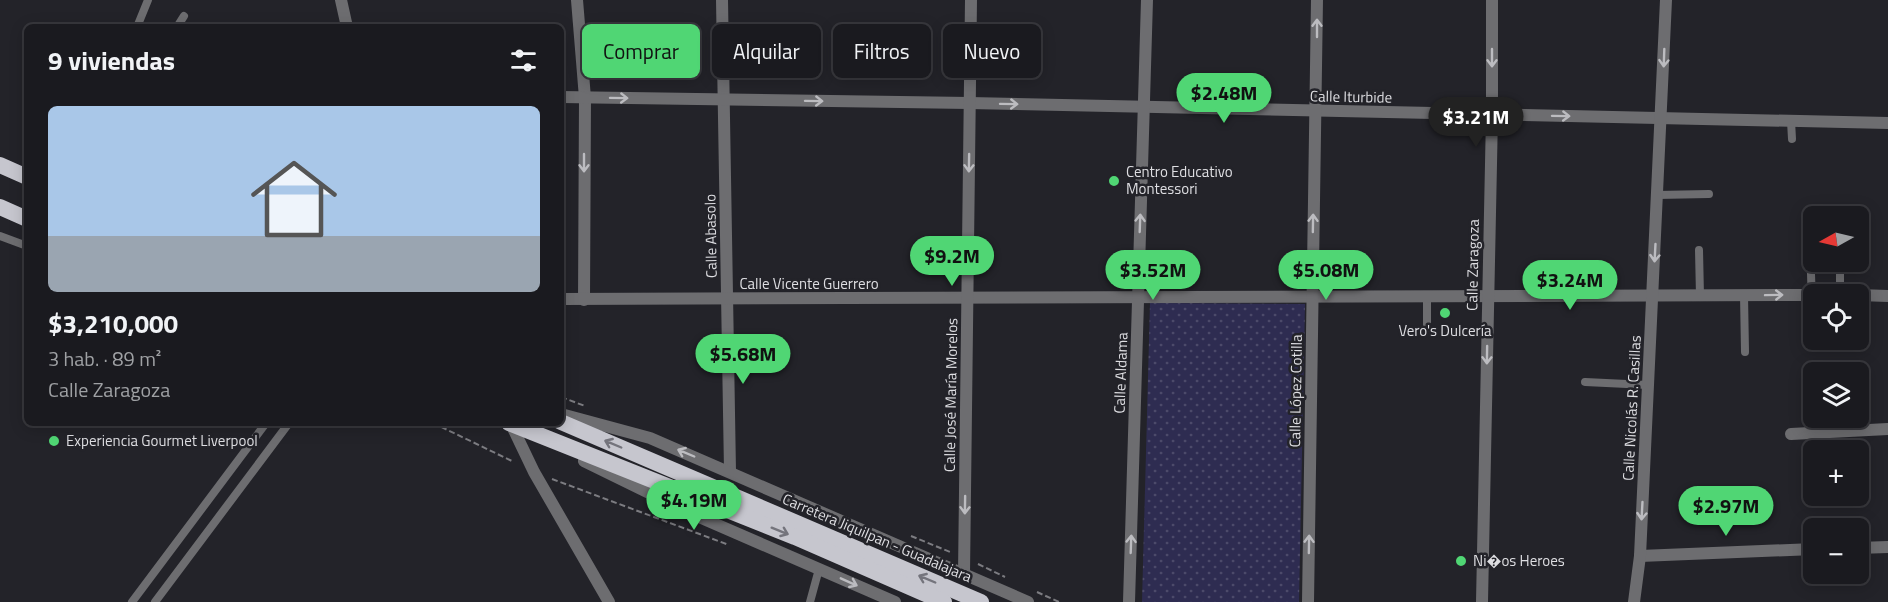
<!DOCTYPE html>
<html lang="es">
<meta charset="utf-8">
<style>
body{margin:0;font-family:"Titillium Web",sans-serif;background:#232328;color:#f1f3f6;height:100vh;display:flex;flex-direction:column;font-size:22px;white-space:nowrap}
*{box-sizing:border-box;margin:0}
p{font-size:20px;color:#9fa1a4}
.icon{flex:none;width:33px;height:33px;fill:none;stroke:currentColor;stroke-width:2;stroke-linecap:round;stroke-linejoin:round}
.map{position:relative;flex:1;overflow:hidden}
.details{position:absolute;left:24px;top:24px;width:540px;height:402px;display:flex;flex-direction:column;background:#1a1a1f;border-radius:9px;box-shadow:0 3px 15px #0003,0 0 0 2px #38383d}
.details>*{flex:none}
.banner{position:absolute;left:582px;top:24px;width:570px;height:54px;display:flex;gap:12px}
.needle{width:39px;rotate:262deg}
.controls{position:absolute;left:1803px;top:206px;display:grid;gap:12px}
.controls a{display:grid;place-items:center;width:66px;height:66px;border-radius:9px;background:#1a1a1f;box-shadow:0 3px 15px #0003,0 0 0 2px #38383d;font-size:30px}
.price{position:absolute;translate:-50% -51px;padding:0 14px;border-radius:21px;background:#50d674;color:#111;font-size:20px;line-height:39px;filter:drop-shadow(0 2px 3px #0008)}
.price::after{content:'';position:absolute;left:50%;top:36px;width:18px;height:14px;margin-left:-9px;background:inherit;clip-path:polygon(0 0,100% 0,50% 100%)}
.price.on{background:#222;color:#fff}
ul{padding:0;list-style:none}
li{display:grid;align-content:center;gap:12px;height:318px;padding:0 24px}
li span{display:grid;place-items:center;height:186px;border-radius:9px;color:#555}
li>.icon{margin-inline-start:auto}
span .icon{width:108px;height:108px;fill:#fffc;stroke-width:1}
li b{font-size:26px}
h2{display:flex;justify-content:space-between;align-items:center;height:72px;padding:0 24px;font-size:26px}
.pill{padding:0 21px;border-radius:9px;background:#1a1a1f;box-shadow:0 3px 15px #0003,0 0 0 2px #38383d;font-size:21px;line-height:54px}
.pill.on{background:#50d674;color:#111}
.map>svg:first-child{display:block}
</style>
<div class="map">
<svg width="1888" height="602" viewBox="0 0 1888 602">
<defs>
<pattern id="grass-dots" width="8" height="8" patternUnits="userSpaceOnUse" patternTransform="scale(1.5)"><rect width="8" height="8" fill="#2e2c51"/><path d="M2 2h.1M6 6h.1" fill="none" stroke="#4c4a6a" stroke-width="1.8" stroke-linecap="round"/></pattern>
</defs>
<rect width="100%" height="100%" fill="#232329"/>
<path fill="url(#grass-dots)" d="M1150,303L1305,304L1299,602H1142Z"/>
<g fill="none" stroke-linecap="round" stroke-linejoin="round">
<g stroke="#7c7c81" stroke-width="2" stroke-dasharray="6 3" stroke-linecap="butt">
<path d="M561,397L585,406"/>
<path d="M433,423L514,462"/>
<path d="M552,479L729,545"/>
<path d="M911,536L950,552"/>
<path d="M978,564L1005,577"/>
<path d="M1037,592L1059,602"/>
</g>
<g stroke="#6d6d70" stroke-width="8">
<path d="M137,27L148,0"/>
<path d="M177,27L184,16"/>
<path d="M1791,121L1792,139"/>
<path d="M1657,195L1709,194"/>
<path d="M0,236L27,246"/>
<path d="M1810,244L1813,334"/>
<path d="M1699,250L1700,296"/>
<path d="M1840,261V294"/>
<path d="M1744,295L1745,352"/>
<path d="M1427,328V297"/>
<path d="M1585,382L1648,385"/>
<path d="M132,602L266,423"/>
<path d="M155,602L289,423"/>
<path d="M810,602L819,569"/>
</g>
<g stroke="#6d6d70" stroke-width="12">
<path d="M341,0L347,27"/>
<path d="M577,0L585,98L584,300"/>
<path d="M722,0L730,471"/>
<path d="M561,97L969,103L1888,123"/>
<path d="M1858,295L1888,296"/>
<path d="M561,299L1814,295"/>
<path d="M511,424L534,472L609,602"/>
<path d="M1791,434L1888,429"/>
<path d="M1858,548L1888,547"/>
<path d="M1640,556L1814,549"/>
<path d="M964,574L971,0"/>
<path d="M1129,602L1147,0"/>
<path d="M1308,602L1317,0"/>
<path d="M1482,602L1492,115V0"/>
<path d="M1634,602L1640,556L1666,0"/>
</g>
<g stroke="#6d6d70" stroke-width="12">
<path d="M561,414L650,438L1028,602"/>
<path d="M584,461L690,513L895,602"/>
</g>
<g stroke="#c6c6ce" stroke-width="16">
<path d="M0,165L27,177"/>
<path d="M0,207L27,219"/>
<path d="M561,422L981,602"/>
<path d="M509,423L795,537L944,602"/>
</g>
</g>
<defs><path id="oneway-shaft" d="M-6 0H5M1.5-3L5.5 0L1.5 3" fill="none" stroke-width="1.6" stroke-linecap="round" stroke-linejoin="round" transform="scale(1.5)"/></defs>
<g stroke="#bcbcc0">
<use href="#oneway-shaft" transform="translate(1317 28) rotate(-90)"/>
<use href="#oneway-shaft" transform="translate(1492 58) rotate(90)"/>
<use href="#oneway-shaft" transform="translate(1664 58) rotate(92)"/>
<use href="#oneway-shaft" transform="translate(619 98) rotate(1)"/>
<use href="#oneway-shaft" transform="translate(814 101) rotate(1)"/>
<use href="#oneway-shaft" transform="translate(1009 104) rotate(1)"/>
<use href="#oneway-shaft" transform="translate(1561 116) rotate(1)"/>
<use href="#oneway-shaft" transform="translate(584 163) rotate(90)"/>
<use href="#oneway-shaft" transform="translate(969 163) rotate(91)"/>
<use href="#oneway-shaft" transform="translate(1140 223) rotate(-88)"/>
<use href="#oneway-shaft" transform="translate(1313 223) rotate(-89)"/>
<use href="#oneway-shaft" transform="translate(1655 253) rotate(93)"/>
<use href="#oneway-shaft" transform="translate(1774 295) rotate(-1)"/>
<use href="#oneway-shaft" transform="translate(1487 355) rotate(91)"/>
<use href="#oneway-shaft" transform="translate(686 453) rotate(-157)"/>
<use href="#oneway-shaft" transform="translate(965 505) rotate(91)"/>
<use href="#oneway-shaft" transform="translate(1642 511) rotate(93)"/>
<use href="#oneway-shaft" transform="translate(1131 544) rotate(-88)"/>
<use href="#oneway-shaft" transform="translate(1309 544) rotate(-89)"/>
<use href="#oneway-shaft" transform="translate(849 582) rotate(24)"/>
</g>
<g stroke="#74747c">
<use href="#oneway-shaft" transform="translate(613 444) rotate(-157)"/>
<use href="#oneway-shaft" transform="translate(780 531) rotate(22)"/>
<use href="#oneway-shaft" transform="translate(927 579) rotate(-157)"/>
</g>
<g fill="#50d674" stroke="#232329" stroke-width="2">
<circle cx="1114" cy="181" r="6"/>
<circle cx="1445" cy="313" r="6"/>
<circle cx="54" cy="441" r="6"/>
<circle cx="1461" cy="561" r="6"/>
</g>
<g text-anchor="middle" stroke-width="5" stroke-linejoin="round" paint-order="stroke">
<g font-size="15" fill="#dedee2" stroke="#232329">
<text transform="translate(1351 97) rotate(1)" y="5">Calle Iturbide</text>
<text transform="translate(711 236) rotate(-91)" y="5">Calle Abasolo</text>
<text transform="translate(1473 265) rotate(-89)" y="5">Calle Zaragoza</text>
<text x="809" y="289">Calle Vicente Guerrero</text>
<text transform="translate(1121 373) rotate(-88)" y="5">Calle Aldama</text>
<text transform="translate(1296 391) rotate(-89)" y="5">Calle López Cotilla</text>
<text transform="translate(951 395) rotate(-89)" y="5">Calle José María Morelos</text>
<text transform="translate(1632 408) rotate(-87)" y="5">Calle Nicolás R. Casillas</text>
<text transform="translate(877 538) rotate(23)" y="5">Carretera Jiquilpan - Guadalajara</text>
</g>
<g font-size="15" fill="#dedee2" stroke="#232329" text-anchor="start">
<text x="1126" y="177">Centro Educativo<tspan x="1126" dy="17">Montessori</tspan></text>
<text x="1445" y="336" text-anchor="middle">Vero's Dulcería</text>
<text x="66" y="446">Experiencia Gourmet Liverpool</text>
<text x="1473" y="566">Ni�os Heroes</text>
</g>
</g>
</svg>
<div class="controls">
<a><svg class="needle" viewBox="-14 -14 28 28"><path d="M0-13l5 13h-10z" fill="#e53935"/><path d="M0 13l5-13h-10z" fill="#9fa1a4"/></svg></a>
<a><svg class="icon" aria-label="locate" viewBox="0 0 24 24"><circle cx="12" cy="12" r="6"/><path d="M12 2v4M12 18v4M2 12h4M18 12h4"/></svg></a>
<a><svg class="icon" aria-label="layers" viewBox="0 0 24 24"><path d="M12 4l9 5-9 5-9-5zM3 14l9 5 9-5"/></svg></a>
<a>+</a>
<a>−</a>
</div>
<b class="price" style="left:1224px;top:124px">$2.48M</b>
<b class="price on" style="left:1476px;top:148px">$3.21M</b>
<b class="price" style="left:952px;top:287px">$9.2M</b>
<b class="price" style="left:1153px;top:301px">$3.52M</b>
<b class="price" style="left:1326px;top:301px">$5.08M</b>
<b class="price" style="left:1570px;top:311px">$3.24M</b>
<b class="price" style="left:743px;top:385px">$5.68M</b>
<b class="price" style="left:694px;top:531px">$4.19M</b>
<b class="price" style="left:1726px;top:537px">$2.97M</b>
<div class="banner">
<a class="pill on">Comprar</a>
<a class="pill">Alquilar</a>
<a class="pill">Filtros</a>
<a class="pill">Nuevo</a>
</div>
<section class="details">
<h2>9 viviendas<svg class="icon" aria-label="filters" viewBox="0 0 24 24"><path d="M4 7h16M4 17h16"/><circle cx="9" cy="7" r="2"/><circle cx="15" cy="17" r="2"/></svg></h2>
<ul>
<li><span style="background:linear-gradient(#a9c7e8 70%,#9aa5b1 0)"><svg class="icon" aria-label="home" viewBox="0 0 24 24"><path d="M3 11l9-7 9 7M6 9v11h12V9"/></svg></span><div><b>$3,210,000</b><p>3 hab. · 89 m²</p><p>Calle Zaragoza</p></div></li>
</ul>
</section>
</div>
